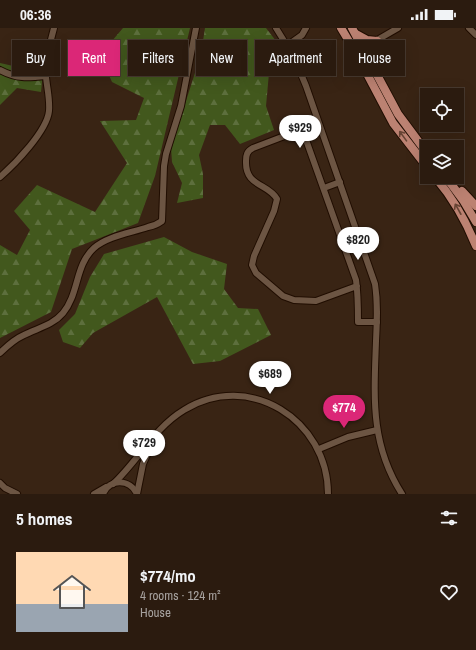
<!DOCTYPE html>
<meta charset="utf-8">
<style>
body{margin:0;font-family:"Archivo Narrow",sans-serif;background:#332418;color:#f1f3f6;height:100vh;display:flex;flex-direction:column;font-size:15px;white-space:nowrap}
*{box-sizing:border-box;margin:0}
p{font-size:13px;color:#a6a19e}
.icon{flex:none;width:22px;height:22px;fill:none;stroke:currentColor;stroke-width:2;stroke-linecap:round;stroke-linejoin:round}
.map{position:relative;height:466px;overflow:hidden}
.details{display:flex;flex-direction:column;background:#2b1b0f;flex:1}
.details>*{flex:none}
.top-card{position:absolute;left:12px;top:12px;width:452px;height:36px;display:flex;gap:8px}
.controls{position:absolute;left:420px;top:60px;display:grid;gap:8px}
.controls a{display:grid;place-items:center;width:44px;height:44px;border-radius:0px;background:#2b1b0f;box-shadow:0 4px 16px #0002,0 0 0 1px #47392f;font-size:20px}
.price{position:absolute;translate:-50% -34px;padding:0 9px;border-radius:14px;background:#fff;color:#222;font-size:13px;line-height:26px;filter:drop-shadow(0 1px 2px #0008)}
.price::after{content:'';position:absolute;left:50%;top:24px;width:12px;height:9px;margin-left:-6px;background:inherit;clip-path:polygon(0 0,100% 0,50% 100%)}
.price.current{background:#db2777;color:#fff}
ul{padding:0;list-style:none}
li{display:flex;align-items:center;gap:12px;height:100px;padding:0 16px}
li span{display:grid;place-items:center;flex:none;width:112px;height:80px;border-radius:0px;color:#555}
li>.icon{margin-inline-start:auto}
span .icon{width:48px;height:48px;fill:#fffc;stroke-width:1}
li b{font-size:17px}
h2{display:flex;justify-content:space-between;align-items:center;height:48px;padding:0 16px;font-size:17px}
.tag{padding:0 14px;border-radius:0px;background:#2b1b0f;box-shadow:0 4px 16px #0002,0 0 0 1px #47392f;font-size:14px;line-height:36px}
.tag.current{background:#db2777;color:#fff}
.status{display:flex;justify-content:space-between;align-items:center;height:28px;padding:0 20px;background:#2b1b0f;direction:ltr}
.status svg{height:11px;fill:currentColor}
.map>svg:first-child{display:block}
</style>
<div class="status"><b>06:36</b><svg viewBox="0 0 49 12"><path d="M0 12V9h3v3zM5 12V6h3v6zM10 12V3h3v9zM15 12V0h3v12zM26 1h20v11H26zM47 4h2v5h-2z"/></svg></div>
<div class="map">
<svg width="476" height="466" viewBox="0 0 476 466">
<defs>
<pattern id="forest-firs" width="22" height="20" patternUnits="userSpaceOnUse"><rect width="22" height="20" fill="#42581d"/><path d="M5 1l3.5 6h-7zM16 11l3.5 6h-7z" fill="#5d6f3d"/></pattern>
</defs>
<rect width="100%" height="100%" fill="#392414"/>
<g fill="url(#forest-firs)">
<path d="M123,0H190L155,148L138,195L72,221L51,284L0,310V217L17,227L30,202L14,183L37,157L95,184L127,135L100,93L136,92L144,70L112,54L100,27Z"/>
<path d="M205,0H266L276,13L270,34L266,78L274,102L240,116L225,97H210L199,127L203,146V170L177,175L182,155L172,134L171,120L201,26Z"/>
<path d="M28,13L46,17L41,64L17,60L0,77V35L22,40Z"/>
<path d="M164,209L192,224L227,236L224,261L238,280L258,281L271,307L220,333L193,336L157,269L93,305L80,320L63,314L59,302L75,286L90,249L104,226Z"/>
</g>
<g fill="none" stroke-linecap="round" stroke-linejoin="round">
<defs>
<g id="minor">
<path d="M276,0L294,29L306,58L375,256C378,275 377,293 376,313C374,369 370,416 402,466"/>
<path d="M469,0L476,7"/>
<path d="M288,17L302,7L306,0"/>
<path d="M360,22L398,0"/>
<path d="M0,42C17,51 27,50 46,48"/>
<path d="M0,149C15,136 47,103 49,83C50,71 47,60 46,49C45,32 50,16 54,0"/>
<path d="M324,160L340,154"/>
<path d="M357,258L316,273L294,272L283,268L256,245L252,237L254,228L274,183L277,171C268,155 245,159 246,133C246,127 247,123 253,120L295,104H299L305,109L356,252C358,266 358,280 358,294H377"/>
<path d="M0,325C7,318 15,311 24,307C38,300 53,297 63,285C79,266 75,237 94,220C108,208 131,205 148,199C153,198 158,196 162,193L164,138L166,126L181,78L196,0"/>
<path d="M319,421L348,409L377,402"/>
<path d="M0,455L5,460L17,466"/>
<path d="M113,456C138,433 154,400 184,382C249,342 328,392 328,466"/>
<path d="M94,466L106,459"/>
<path d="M103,466C110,450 130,451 137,466"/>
<path d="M137,466L143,436L153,413"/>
</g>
<g id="major">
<path d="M341,0L356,25L393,95L427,139"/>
<path d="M352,0L398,86L427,125"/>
<path d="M356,6L367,12L377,13"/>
<path d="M372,35V23L377,13"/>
<path d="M435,149C453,170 466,193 476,218"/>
<path d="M446,149L463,172L476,194"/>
<path d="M462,163L476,178"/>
</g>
</defs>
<use href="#minor" stroke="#200d01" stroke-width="8"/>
<use href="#major" stroke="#200d01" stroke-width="10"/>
<use href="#minor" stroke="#6c5543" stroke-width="6"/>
<use href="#major" stroke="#bc8272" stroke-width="8"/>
</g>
<defs><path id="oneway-shaft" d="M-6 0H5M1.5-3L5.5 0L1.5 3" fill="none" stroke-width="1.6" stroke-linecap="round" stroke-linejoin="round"/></defs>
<g stroke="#674434">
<use href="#oneway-shaft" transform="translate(403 108) rotate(-126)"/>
<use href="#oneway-shaft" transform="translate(458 181) rotate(-119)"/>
</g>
</svg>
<div class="controls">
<a><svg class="icon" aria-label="locate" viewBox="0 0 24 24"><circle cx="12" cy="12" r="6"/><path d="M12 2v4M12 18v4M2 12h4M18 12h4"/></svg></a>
<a><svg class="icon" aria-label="layers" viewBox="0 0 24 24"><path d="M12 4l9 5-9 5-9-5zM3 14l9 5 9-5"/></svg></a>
</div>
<b class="price" style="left:300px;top:121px">$929</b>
<b class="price" style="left:358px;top:233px">$820</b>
<b class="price" style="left:270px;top:367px">$689</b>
<b class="price current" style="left:344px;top:401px">$774</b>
<b class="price" style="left:144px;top:436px">$729</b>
<div class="top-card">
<a class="tag">Buy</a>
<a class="tag current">Rent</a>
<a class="tag">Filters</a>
<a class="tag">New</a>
<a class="tag">Apartment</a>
<a class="tag">House</a>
</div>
</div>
<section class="details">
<h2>5 homes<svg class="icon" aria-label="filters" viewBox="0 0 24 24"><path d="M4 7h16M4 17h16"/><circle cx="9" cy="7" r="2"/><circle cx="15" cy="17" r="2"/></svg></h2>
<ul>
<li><span style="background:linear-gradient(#ffd9b3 65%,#9aa5b1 0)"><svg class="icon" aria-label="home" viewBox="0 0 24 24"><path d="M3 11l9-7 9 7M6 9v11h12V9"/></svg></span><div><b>$774/mo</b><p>4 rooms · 124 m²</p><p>House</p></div><svg class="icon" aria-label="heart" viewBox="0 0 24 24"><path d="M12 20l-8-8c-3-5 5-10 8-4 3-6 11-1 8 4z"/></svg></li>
</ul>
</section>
